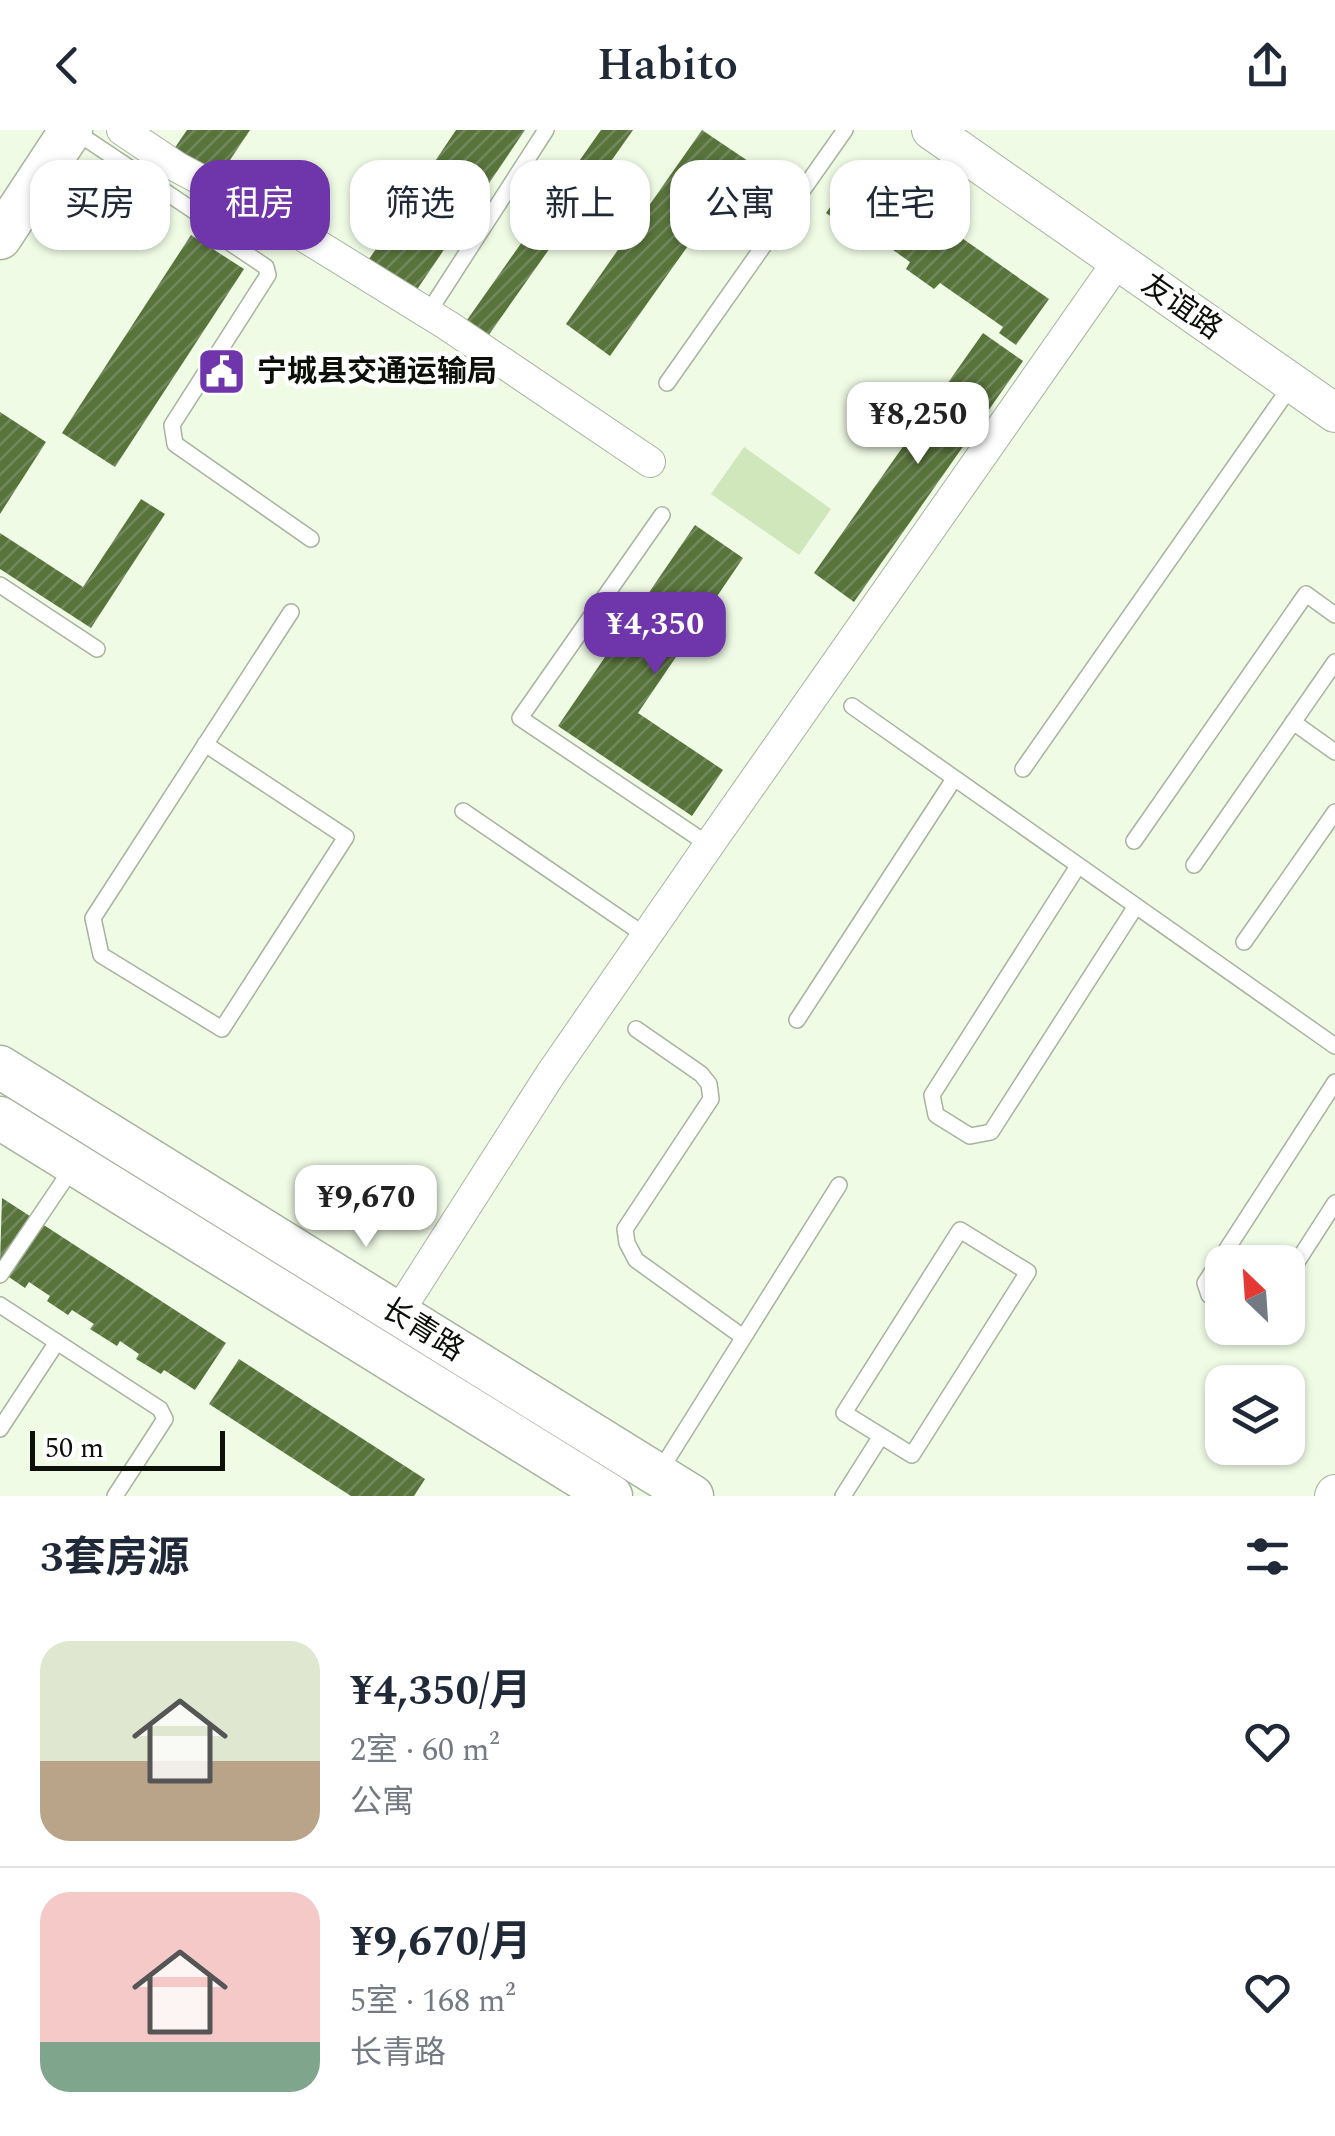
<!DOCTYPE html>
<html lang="zh">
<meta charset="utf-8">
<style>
body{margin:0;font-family:Spectral,"Noto Sans SC",serif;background:#f2f2f3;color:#1f2937;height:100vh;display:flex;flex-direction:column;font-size:38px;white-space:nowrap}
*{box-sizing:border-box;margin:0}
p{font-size:32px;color:#747a83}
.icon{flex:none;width:55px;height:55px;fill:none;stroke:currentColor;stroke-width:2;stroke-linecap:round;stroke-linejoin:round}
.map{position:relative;height:1366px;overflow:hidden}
.details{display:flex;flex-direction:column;background:#fff;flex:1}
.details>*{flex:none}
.banner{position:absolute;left:30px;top:30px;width:1275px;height:90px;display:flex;gap:20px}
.needle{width:65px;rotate:335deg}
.buttons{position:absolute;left:1205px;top:1115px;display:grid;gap:20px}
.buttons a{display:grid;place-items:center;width:100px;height:100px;border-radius:20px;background:#fff;box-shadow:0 2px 8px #0004;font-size:50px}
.scale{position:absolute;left:30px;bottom:25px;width:195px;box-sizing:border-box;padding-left:10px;border:5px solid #0c1009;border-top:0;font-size:28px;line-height:35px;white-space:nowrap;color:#0c1009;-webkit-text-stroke:8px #fff;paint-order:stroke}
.price{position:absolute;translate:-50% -85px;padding:0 22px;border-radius:20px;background:#fff;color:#222;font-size:32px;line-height:65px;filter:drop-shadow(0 2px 5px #0008)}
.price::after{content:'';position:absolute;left:50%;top:60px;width:30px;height:22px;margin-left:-15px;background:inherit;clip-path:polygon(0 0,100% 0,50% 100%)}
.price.active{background:#6f35ab;color:#fff}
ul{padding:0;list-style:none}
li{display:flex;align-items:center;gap:30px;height:250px;padding:0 40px}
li+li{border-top:2px solid #e0e1e3}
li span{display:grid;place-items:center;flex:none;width:280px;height:200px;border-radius:30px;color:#555}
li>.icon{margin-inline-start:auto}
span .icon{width:120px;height:120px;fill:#fffc;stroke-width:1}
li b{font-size:42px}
h2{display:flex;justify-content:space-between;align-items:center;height:120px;padding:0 40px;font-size:42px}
.chip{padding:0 35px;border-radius:30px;background:#fff;box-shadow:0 2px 8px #0004;font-size:35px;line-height:90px}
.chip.active{background:#6f35ab;color:#fff}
header{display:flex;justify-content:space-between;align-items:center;height:130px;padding:0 40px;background:#fff;font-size:45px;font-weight:600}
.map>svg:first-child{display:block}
</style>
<header><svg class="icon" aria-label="back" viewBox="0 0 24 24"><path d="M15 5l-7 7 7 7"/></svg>Habito<svg class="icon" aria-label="share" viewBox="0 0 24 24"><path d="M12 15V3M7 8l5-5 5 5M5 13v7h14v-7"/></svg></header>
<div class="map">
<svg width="1335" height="1366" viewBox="0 0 1335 1366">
<defs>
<pattern id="building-hatch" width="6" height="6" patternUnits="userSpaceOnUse" patternTransform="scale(2.5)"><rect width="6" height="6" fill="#58743b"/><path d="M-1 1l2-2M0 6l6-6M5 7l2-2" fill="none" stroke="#748860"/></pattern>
</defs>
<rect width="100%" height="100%" fill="#effbe5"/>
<path fill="#cfe7ba" d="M744,317L831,379L799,425L711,364Z"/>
<g fill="url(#building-hatch)">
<path d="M187,0H250L218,48L174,19Z"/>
<path d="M456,0H525L416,161L369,129Z"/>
<path d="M601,0H633L488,206L467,190Z"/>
<path d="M702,0L748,31L610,226L566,194Z"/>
<path d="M859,36L1049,169L1016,215L999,203L1003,197L940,153L934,159L906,139L910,132L852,91L847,98L826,83Z"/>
<path d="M191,105L244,139L115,337L62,303Z"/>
<path d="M983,203L1023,231L854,472L814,443Z"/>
<path d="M0,282L46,312L0,384Z"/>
<path d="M141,369L165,384L91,498L0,439V403L83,457Z"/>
<path d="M695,395L743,428L638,583L723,640L692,686L558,596Z"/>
<path d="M2,1068L226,1213L195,1260L164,1240L161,1244L136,1229L139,1224L120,1211L117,1216L90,1199L94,1194L72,1180L68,1185L47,1171L50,1166L29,1152L25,1158L3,1143L0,1133Z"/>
<path d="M239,1229L425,1349L414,1366H351L209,1274Z"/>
</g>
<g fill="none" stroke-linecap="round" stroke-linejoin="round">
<defs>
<g id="service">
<path d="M76,2L206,89L214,102L266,137L268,145L172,295L175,314L311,409"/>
<path d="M428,183L546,0"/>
<path d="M667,253L845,0"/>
<path d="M662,385L520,588L709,715"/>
<path d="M0,455L97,519"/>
<path d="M852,576L1335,916"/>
<path d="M1293,592L1335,622"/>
<path d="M205,614L346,707L222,899L101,825L93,788L291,482"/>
<path d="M1023,639L1293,253"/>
<path d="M463,681L646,806"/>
<path d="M1134,711L1306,464L1335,485"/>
<path d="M1194,735L1335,532"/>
<path d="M1078,736L932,965L936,985L970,1006L991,1002L1136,776"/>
<path d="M1244,812L1335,682"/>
<path d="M797,890L954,649"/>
<path d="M636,899L701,944L709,954L711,969L625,1099L627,1113L636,1130L743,1207"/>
<path d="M960,1100L1028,1142L912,1325L844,1283Z"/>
<path d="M0,1145L73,1037"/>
<path d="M1288,1146L1335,1073"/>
<path d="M0,1175L160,1279L165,1289L115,1366"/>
<path d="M1222,1175L1209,1165L1205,1153L1335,952"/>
<path d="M0,1299L57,1212"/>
<path d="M658,1344L839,1055"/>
<path d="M843,1366L881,1306"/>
</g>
<g id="minor">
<path d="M122,0L177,37L282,93L447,195L650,332"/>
<path d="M398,1183L550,945L709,715L1118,131"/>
</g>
<g id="tertiary">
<path d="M931,0L1335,283"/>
<path d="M1334,1366L1335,1364"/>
</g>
<g id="secondary">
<path d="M0,108L71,0"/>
<path d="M0,937L692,1366"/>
<path d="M0,988L611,1366"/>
</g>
</defs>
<use href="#service" stroke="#a8b39e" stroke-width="18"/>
<use href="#minor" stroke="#a8b39e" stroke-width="32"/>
<use href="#tertiary" stroke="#a8b39e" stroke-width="40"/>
<use href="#secondary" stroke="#a8b39e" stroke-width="45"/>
<use href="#service" stroke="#fff" stroke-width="15"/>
<use href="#minor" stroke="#fff" stroke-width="30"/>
<use href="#tertiary" stroke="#fff" stroke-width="38"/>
<use href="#secondary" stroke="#fff" stroke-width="42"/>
</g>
<defs>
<symbol id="civic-square" viewBox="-11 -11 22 22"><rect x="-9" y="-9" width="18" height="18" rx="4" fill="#6f35ab" stroke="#fff"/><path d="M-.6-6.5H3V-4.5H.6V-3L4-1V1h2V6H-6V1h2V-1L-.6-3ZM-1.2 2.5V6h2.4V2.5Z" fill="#fff"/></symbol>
</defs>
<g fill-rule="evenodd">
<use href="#civic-square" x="194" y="214" width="55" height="55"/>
</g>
<g text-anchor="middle" stroke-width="9" stroke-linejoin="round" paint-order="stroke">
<g font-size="30" fill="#0c1009" stroke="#fff">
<text transform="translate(1182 176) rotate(35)" y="10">友谊路</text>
<text transform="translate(423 1199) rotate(32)" y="10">长青路</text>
</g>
<g font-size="30" font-weight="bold" fill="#0c1009" stroke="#fff" text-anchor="start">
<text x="257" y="251">宁城县交通运输局</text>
</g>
</g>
</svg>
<div class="buttons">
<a><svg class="needle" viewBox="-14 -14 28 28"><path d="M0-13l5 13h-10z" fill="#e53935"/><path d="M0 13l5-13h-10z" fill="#747a83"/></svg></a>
<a><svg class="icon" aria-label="layers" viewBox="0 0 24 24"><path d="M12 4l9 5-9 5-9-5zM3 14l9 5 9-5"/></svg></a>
</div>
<div class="scale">50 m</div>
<b class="price" style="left:918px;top:337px">¥8,250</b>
<b class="price active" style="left:655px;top:547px">¥4,350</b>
<b class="price" style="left:366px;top:1120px">¥9,670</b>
<div class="banner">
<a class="chip">买房</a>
<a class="chip active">租房</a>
<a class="chip">筛选</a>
<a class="chip">新上</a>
<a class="chip">公寓</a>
<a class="chip">住宅</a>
</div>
</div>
<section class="details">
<h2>3套房源<svg class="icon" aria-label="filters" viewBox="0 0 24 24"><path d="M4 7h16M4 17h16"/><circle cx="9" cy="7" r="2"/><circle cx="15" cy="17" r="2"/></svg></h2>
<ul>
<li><span style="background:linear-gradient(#dfe7d0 60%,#b9a48a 0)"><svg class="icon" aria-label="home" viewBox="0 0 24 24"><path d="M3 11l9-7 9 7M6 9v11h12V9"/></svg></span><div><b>¥4,350/月</b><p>2室 · 60 m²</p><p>公寓</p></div><svg class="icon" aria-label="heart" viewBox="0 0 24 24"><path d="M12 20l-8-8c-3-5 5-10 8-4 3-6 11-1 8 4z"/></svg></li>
<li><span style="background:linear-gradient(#f6c9c9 75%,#7fa58c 0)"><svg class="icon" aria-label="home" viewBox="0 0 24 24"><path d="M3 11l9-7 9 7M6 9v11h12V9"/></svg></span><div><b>¥9,670/月</b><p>5室 · 168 m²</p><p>长青路</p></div><svg class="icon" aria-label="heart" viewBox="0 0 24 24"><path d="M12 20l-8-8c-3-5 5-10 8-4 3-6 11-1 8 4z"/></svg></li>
</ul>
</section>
